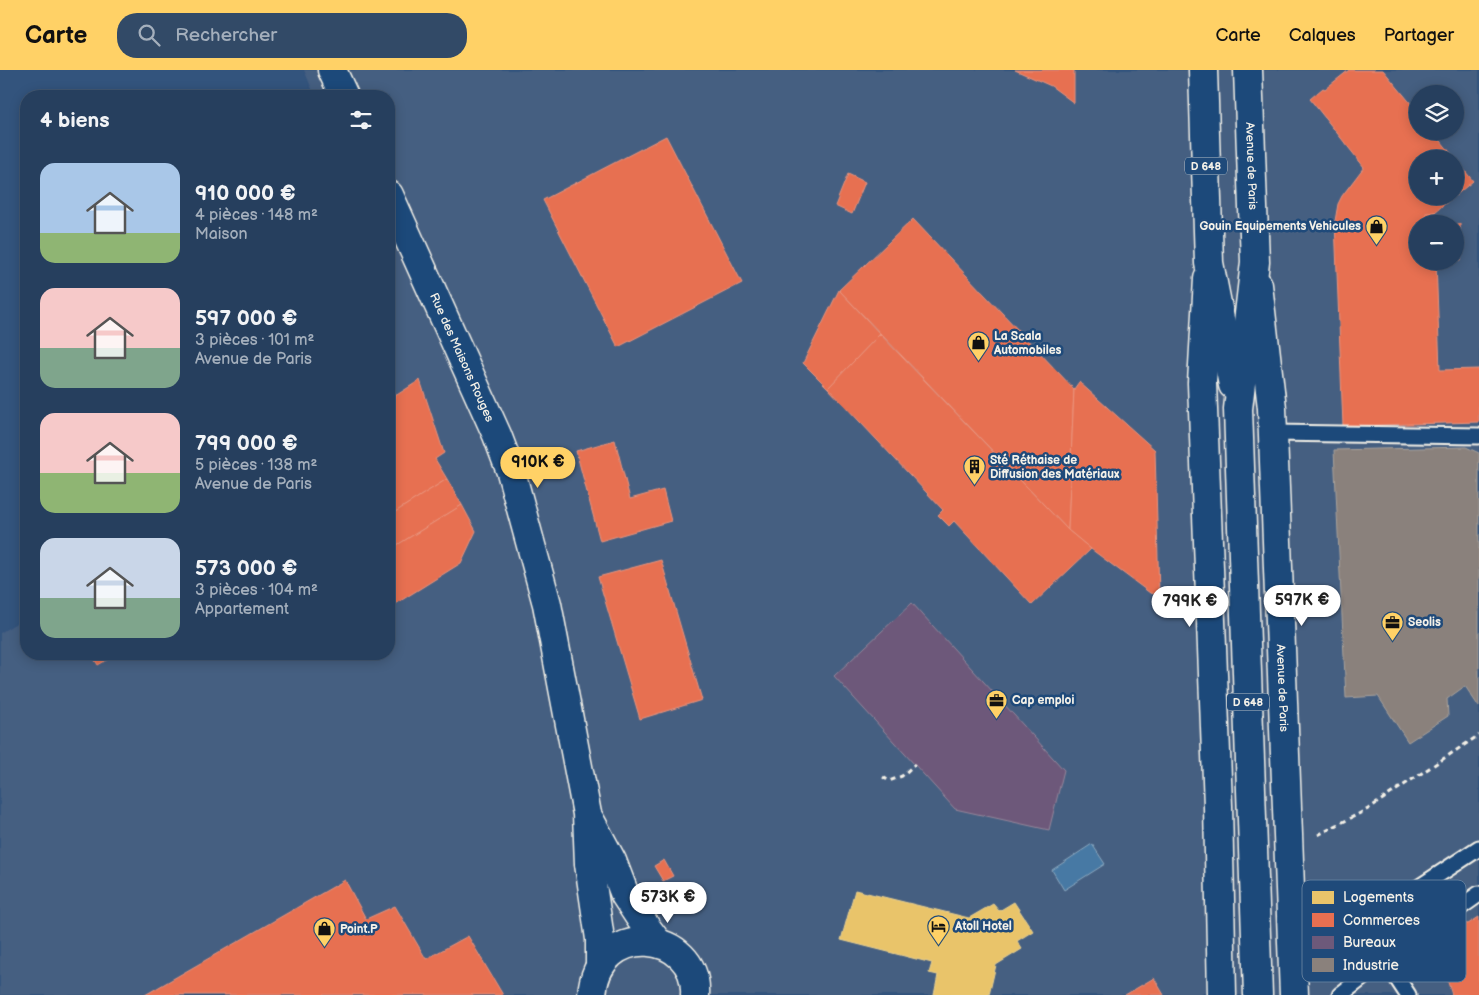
<!DOCTYPE html>
<html lang="fr">
<meta charset="utf-8">
<style>
body{margin:0;font-family:"Balsamiq Sans",sans-serif;background:#324a67;color:#f1f3f6;height:100vh;display:flex;flex-direction:column;font-size:19px;white-space:nowrap}
*{box-sizing:border-box;margin:0}
p{font-size:16px;color:#a4afbc}
.icon{flex:none;width:28px;height:28px;fill:none;stroke:currentColor;stroke-width:2;stroke-linecap:round;stroke-linejoin:round}
.map{position:relative;flex:1;overflow:hidden}
.drawer{position:absolute;left:20px;top:20px;width:375px;height:570px;display:flex;flex-direction:column;background:#263f5e;border-radius:20px;box-shadow:0 2px 12px #0003,0 0 0 1px #425873}
.drawer>*{flex:none}
.buttons{position:absolute;left:1409px;top:15px;display:grid;gap:10px}
.buttons a{display:grid;place-items:center;width:55px;height:55px;border-radius:50%;background:#263f5e;box-shadow:0 2px 12px #0003,0 0 0 1px #425873;font-size:25px}
.price{position:absolute;translate:-50% -42px;padding:0 11px;border-radius:18px;background:#fff;color:#222;font-size:16px;line-height:32px;filter:drop-shadow(0 1px 2px #0008)}
.price::after{content:'';position:absolute;left:50%;top:30px;width:15px;height:11px;margin-left:-8px;background:inherit;clip-path:polygon(0 0,100% 0,50% 100%)}
.price.active{background:#ffd166;color:#111}
ul{padding:0;list-style:none}
li{display:flex;align-items:center;gap:15px;height:125px;padding:0 20px}
li span{display:grid;place-items:center;flex:none;width:140px;height:100px;border-radius:15px;color:#555}
li>.icon{margin-inline-start:auto}
span .icon{width:60px;height:60px;fill:#fffc;stroke-width:1}
li b{font-size:21px}
h2{display:flex;justify-content:space-between;align-items:center;height:60px;padding:0 20px;font-size:21px}
header{display:flex;align-items:center;gap:30px;box-sizing:border-box;height:70px;padding:0 25px;background:#ffd166;color:#111}
header strong{font-size:24px}
nav{display:flex;gap:28px;margin-inline-start:auto;font-size:18px}
.search{width:350px;height:45px;background:#324a67;display:flex;align-items:center;gap:12px;box-sizing:border-box;padding:0 18px;border-radius:20px;color:#a4afbc;font-size:19px}
.map>svg:first-child{display:block}
</style>
<header>
<strong>Carte</strong>
<div class="search"><svg class="icon" aria-label="search" viewBox="0 0 24 24"><circle cx="10" cy="10" r="6"/><path d="M15 15l6 6"/></svg>Rechercher</div>
<nav><a>Carte</a><a>Calques</a><a>Partager</a></nav>
</header>
<div class="map">
<svg width="1479" height="925" viewBox="0 0 1479 925">
<rect width="100%" height="100%" fill="#33547d"/>
<filter id="ink" filterUnits="userSpaceOnUse"><feTurbulence type="fractalNoise" baseFrequency=".02" numOctaves="2"/><feDisplacementMap in="SourceGraphic" scale="10" xChannelSelector="R" yChannelSelector="G"/><feConvolveMatrix kernelMatrix="1 2 1 2 8 2 1 2 1" color-interpolation-filters="sRGB"/></filter>
<g filter="url(#ink)">
<path fill="#455e81" fill-rule="evenodd" d="M304,0H1479V925H1232L1231,912L1199,925H0V563L26,547V584H389V26H315ZM1418,24H1455V61H1418ZM1418,89H1455V126H1418ZM1418,154H1455V191H1418Z"/>
<path fill="#4779a4" stroke="#8ca9bf" d="M1092,774L1105,794L1064,820L1052,800Z"/>
<path fill="#e9c46a" stroke="#ecd290" d="M855,820L969,848L993,834L999,841L1014,832L1033,861L1017,871L1022,879L996,895L989,925H934L938,905L929,903L932,893L841,870Z"/>
<g fill="#e76f51" stroke="#eb967e">
<path d="M1015,0H1074V33L1051,16Z"/>
<path d="M1349,0H1383L1418,42V61H1433L1473,111L1455,126V89H1418V126H1454L1435,142L1426,143V154H1418V191H1436L1440,300L1479,299V352L1343,356L1335,151L1338,134L1342,126L1364,97L1310,29L1323,18L1325,19Z"/>
<path d="M666,66L742,213L618,277L543,130Z"/>
<path d="M848,104L865,112L852,144L835,136Z"/>
<path d="M1435,142L1436,154H1426V143Z"/>
<path d="M913,149L1074,319L1068,460L839,220Z"/>
<path d="M1455,154H1460L1461,190H1455Z"/>
<path d="M839,220L880,264L828,318L803,293Z"/>
<path d="M880,264L1068,460L1091,479L1032,535L954,451L949,456L938,445L943,440L828,318Z"/>
<path d="M420,310L444,383L435,389L447,409L389,446V330Z"/>
<path d="M1079,312L1155,380L1159,525L1150,523L1091,479L1068,460L1074,319Z"/>
<path d="M389,313L396,325L389,330Z"/>
<path d="M615,370L630,429L663,420L671,451L600,471L576,381Z"/>
<path d="M447,409L462,435L389,480V446Z"/>
<path d="M462,435L476,461L461,493L389,538V480Z"/>
<path d="M661,490L702,630L640,649L598,507Z"/>
<path d="M91,584H117L98,595Z"/>
<path d="M664,790L673,806L663,811L654,796Z"/>
<path d="M345,810L366,849L395,836L426,889L468,866L503,925H145Z"/>
<path d="M1479,847V925H1452L1447,909L1446,866L1463,853L1468,854Z"/>
<path d="M1154,908L1164,925H1125Z"/>
</g>
<path fill="#6d597a" stroke="#96879b" d="M912,533L1064,700L1049,760L955,739L834,606Z"/>
<path fill="#8a817c" stroke="#aaa39c" d="M1466,377L1479,383V637L1465,616L1447,629L1448,646L1408,672L1378,626L1346,628L1334,380Z"/>
<g fill="none" stroke-linecap="round" stroke-linejoin="round">
<defs>
<g id="lane">
<path d="M1273,363L1479,366"/>
<path d="M1385,890L1408,925"/>
<path d="M1293,891L1333,874L1479,778"/>
<path d="M1340,925L1385,890L1479,824"/>
</g>
<g id="secondary">
<path d="M332,0L344,26"/>
<path id="s1" d="M389,125L497,365L511,402L547,534L587,744L589,794L600,869V895"/>
<path d="M1208,209L1202,313L1218,736L1222,925"/>
<path id="s2" d="M1258,215L1272,338L1294,925"/>
<path d="M590,750L612,791L625,825L646,857L658,873"/>
<path d="M592,925C597,849 699,859 695,925"/>
</g>
<g id="primary">
<path d="M1203,0L1209,193L1233,315"/>
<path id="s3" d="M1248,0L1255,192L1238,339L1258,925"/>
</g>
</defs>
<use href="#lane" stroke="#f4f1e8" stroke-width="19"/>
<use href="#secondary" stroke="#f4f1e8" stroke-width="31"/>
<use href="#primary" stroke="#f4f1e8" stroke-width="31"/>
<g stroke="#f4f1e8" stroke-width="3" stroke-dasharray="5 4" stroke-linecap="butt">
<path d="M883,707L889,711L902,706L915,694"/>
<path d="M1318,765L1368,739L1479,665"/>
</g>
<use href="#lane" stroke="#1f4a7a" stroke-width="15"/>
<use href="#secondary" stroke="#1f4a7a" stroke-width="28"/>
<use href="#primary" stroke="#1f4a7a" stroke-width="28"/>
</g>
</g>
<defs>
<symbol id="shop-pin" viewBox="-11 -11 22 30"><path d="M0 17L-7.5 6A9.5 9.5 0 1 1 7.5 6Z" fill="#ffd166" stroke="#1f4a7a"/><path d="M-5-2.5h2.3a2.7 3.5 0 0 1 5.4 0H5L5.5 6h-11ZM-1.5-2.5h3a1.5 2.3 0 0 0-3 0Z" fill="#111"/></symbol>
<symbol id="building-pin" viewBox="-11 -11 22 30"><path d="M0 17L-7.5 6A9.5 9.5 0 1 1 7.5 6Z" fill="#ffd166" stroke="#1f4a7a"/><path d="M-4-6H4V6H1V3H-1V6H-4ZM-2.5-4.3h1.7v1.8h-1.7ZM.8-4.3h1.7v1.8H.8ZM-2.5-1h1.7V.8h-1.7ZM.8-1h1.7V.8H.8Z" fill="#111"/></symbol>
<symbol id="office-pin" viewBox="-11 -11 22 30"><path d="M0 17L-7.5 6A9.5 9.5 0 1 1 7.5 6Z" fill="#ffd166" stroke="#1f4a7a"/><path d="M-6-3h4V-5.5h4V-3h4V5H-6ZM-1-4.5V-3h2v-1.5ZM-6 0V1H6V0Z" fill="#111"/></symbol>
<symbol id="hotel-pin" viewBox="-11 -11 22 30"><path d="M0 17L-7.5 6A9.5 9.5 0 1 1 7.5 6Z" fill="#ffd166" stroke="#1f4a7a"/><path d="M-6-4.5h1.5V1H6V5H4.5V3h-9V5H-6ZM-4 0a1.8 1.8 0 1 1 3.6 0ZM.5 0V-2.5h3Q6-2.5 6 0Z" fill="#111"/></symbol>
</defs>
<g fill-rule="evenodd">
<use href="#shop-pin" x="1364" y="144" width="25" height="34"/>
<use href="#shop-pin" x="966" y="260" width="25" height="34"/>
<use href="#building-pin" x="962" y="384" width="25" height="34"/>
<use href="#office-pin" x="1380" y="540" width="25" height="34"/>
<use href="#office-pin" x="984" y="618" width="25" height="34"/>
<use href="#hotel-pin" x="926" y="844" width="25" height="34"/>
<use href="#shop-pin" x="312" y="846" width="25" height="34"/>
</g>
<g text-anchor="middle" stroke-width="5" stroke-linejoin="round" paint-order="stroke">
<g fill="#1f4a7a" stroke="#b4bfc7" stroke-width="1">
<rect x="1185" y="87.5" width="42" height="17" rx="4"/>
<rect x="1227" y="623.5" width="42" height="17" rx="4"/>
</g>
<g font-size="11" font-weight="bold" fill="#f4f1e8">
<text x="1206" y="100">D 648</text>
<text x="1248" y="636">D 648</text>
</g>
<g font-size="12" fill="#f4f1e8" stroke="#1f4a7a">
<text dy="4" stroke="none"><textPath href="#s3" startOffset="96">Avenue de Paris</textPath></text>
<text dy="4" stroke="none"><textPath href="#s1" startOffset="178">Rue des Maisons Rouges</textPath></text>
<text dy="4" stroke="none"><textPath href="#s2" startOffset="404">Avenue de Paris</textPath></text>
</g>
<g font-size="12" font-weight="bold" fill="#f4f1e8" stroke="#1f4a7a" text-anchor="start">
<text x="1361" y="160" text-anchor="end">Gouin Equipements Vehicules</text>
<text x="994" y="270">La Scala<tspan x="994" dy="14">Automobiles</tspan></text>
<text x="990" y="394">Sté Réthaise de<tspan x="990" dy="14">Diffusion des Matériaux</tspan></text>
<text x="1408" y="556">Seolis</text>
<text x="1012" y="634">Cap emploi</text>
<text x="955" y="860">Atoll Hotel</text>
<text x="340" y="863">Point.P</text>
</g>
</g>
<rect x="1302" y="810" width="164" height="102" rx="8" fill="#1f4a7a" stroke="#5f7c9b" stroke-width="1"/>
<rect x="1312" y="821" width="22" height="13" fill="#e9c46a"/>
<rect x="1312" y="843" width="22" height="14" fill="#e76f51"/>
<rect x="1312" y="866" width="22" height="13" fill="#6d597a"/>
<rect x="1312" y="888" width="22" height="14" fill="#8a817c"/>
<g font-size="14" fill="#f4f1e8">
<text x="1343" y="832">Logements</text>
<text x="1343" y="855">Commerces</text>
<text x="1343" y="877">Bureaux</text>
<text x="1343" y="900">Industrie</text>
</g>
</svg>
<div class="buttons">
<a><svg class="icon" aria-label="layers" viewBox="0 0 24 24"><path d="M12 4l9 5-9 5-9-5zM3 14l9 5 9-5"/></svg></a>
<a>+</a>
<a>−</a>
</div>
<b class="price active" style="left:538px;top:419px">910K €</b>
<b class="price" style="left:1302px;top:557px">597K €</b>
<b class="price" style="left:1190px;top:558px">799K €</b>
<b class="price" style="left:668px;top:854px">573K €</b>
<section class="drawer">
<h2>4 biens<svg class="icon" aria-label="filters" viewBox="0 0 24 24"><path d="M4 7h16M4 17h16"/><circle cx="9" cy="7" r="2"/><circle cx="15" cy="17" r="2"/></svg></h2>
<ul>
<li><span style="background:linear-gradient(#a9c7e8 70%,#8fb573 0)"><svg class="icon" aria-label="home" viewBox="0 0 24 24"><path d="M3 11l9-7 9 7M6 9v11h12V9"/></svg></span><div><b>910 000 €</b><p>4 pièces · 148 m²</p><p>Maison</p></div></li>
<li><span style="background:linear-gradient(#f6c9c9 60%,#7fa58c 0)"><svg class="icon" aria-label="home" viewBox="0 0 24 24"><path d="M3 11l9-7 9 7M6 9v11h12V9"/></svg></span><div><b>597 000 €</b><p>3 pièces · 101 m²</p><p>Avenue de Paris</p></div></li>
<li><span style="background:linear-gradient(#f6c9c9 60%,#8fb573 0)"><svg class="icon" aria-label="home" viewBox="0 0 24 24"><path d="M3 11l9-7 9 7M6 9v11h12V9"/></svg></span><div><b>799 000 €</b><p>5 pièces · 138 m²</p><p>Avenue de Paris</p></div></li>
<li><span style="background:linear-gradient(#c9d6e8 60%,#7fa58c 0)"><svg class="icon" aria-label="home" viewBox="0 0 24 24"><path d="M3 11l9-7 9 7M6 9v11h12V9"/></svg></span><div><b>573 000 €</b><p>3 pièces · 104 m²</p><p>Appartement</p></div></li>
</ul>
</section>
</div>
